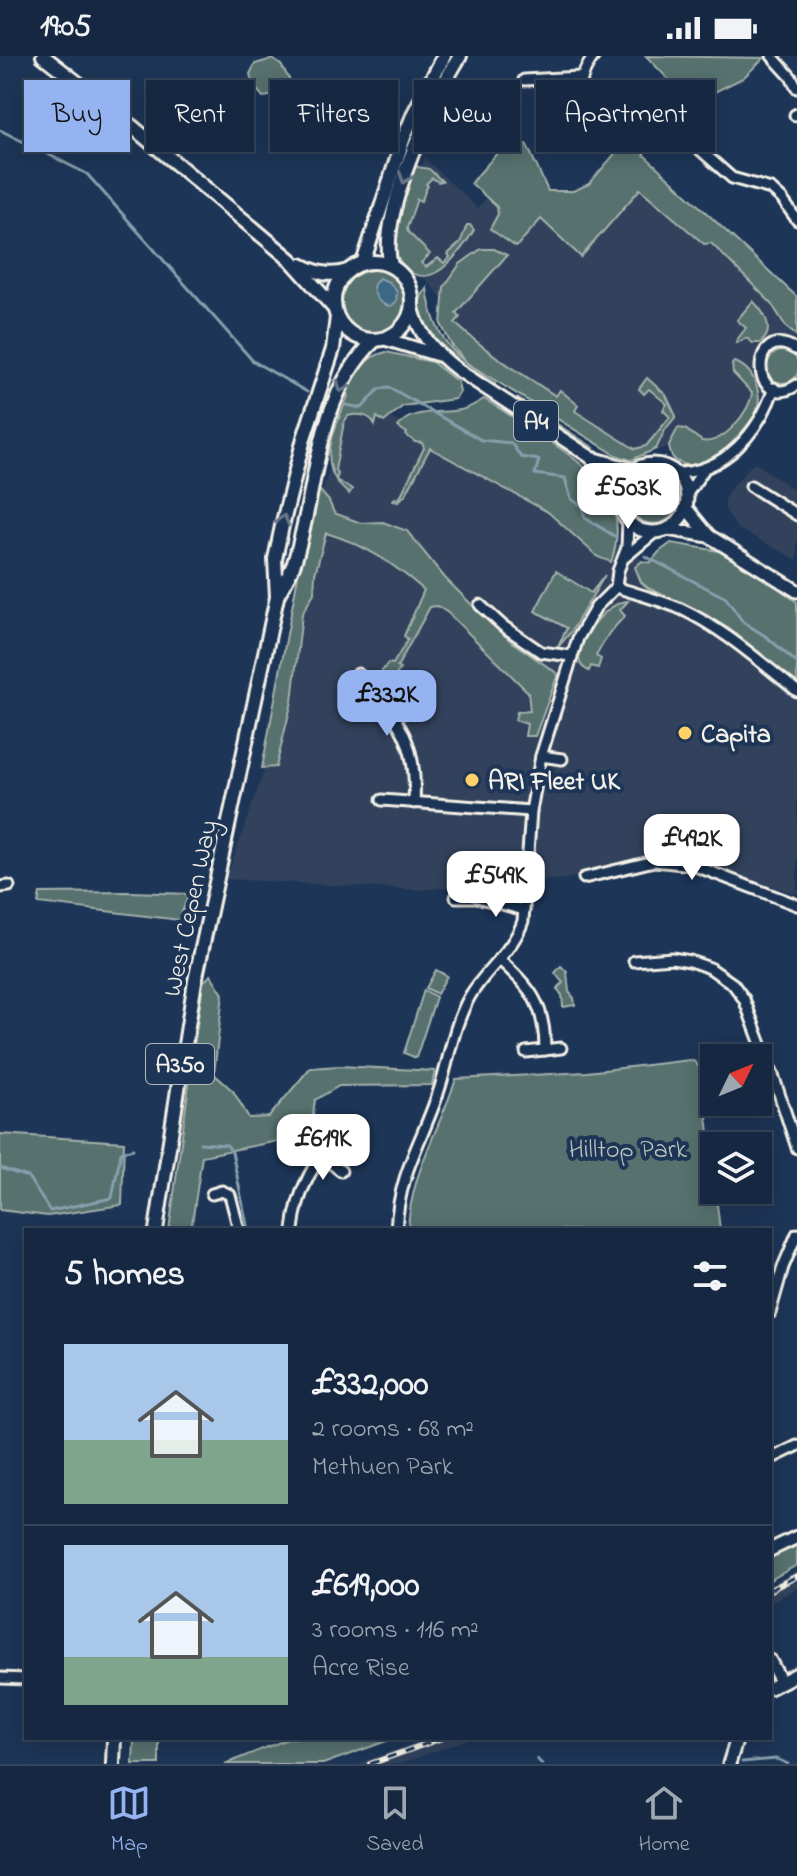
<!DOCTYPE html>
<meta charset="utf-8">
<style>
body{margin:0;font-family:"Indie Flower",sans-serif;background:#23344c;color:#f1f3f6;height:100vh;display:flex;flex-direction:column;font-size:30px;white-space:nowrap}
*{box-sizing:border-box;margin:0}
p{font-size:26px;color:#9ea6b1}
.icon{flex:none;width:44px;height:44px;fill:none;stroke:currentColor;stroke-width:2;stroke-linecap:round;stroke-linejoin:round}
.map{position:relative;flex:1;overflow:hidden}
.sheet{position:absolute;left:24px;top:1172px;width:748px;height:512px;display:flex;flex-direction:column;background:#162841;border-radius:0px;box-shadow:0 4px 20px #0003,0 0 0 2px #35445a}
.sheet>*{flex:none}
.guide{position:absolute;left:24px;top:24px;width:750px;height:72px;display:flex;gap:16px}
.needle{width:52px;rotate:47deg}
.controls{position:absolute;left:700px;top:988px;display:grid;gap:16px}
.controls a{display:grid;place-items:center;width:72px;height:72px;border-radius:0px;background:#162841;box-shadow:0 4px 20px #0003,0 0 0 2px #35445a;font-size:40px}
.price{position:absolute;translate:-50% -68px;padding:0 18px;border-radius:16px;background:#fff;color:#222;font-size:26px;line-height:52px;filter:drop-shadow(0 2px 4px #0008)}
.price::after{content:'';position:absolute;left:50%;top:48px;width:24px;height:18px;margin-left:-12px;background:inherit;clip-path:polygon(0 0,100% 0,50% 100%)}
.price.on{background:#95b2f1;color:#111}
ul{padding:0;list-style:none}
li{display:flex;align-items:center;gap:24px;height:200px;padding:0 40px}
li+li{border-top:2px solid #35445a}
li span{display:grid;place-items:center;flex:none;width:224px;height:160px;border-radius:0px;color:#555}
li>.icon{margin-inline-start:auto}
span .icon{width:96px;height:96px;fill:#fffc;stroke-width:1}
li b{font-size:34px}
h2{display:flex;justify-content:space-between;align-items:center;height:96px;padding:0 40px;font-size:34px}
.chip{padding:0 28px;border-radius:0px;background:#162841;box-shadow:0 4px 20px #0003,0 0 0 2px #35445a;font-size:28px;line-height:72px}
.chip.on{background:#95b2f1;color:#111}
.status{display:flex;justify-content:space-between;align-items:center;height:56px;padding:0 40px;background:#162841;direction:ltr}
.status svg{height:22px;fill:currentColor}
.tabs{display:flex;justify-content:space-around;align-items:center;height:112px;border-top:2px solid #35445a;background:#162841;font-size:22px;color:#9ea6b1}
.tabs a{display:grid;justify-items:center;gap:4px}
.tabs .on{color:#95b2f1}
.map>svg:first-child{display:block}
</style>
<div class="status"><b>19:05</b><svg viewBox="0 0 49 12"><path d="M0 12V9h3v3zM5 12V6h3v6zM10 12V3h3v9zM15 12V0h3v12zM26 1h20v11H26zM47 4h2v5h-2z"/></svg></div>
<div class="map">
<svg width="797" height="1708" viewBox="0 0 797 1708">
<rect width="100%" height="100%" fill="#1d3557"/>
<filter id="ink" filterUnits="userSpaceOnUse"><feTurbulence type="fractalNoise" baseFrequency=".0125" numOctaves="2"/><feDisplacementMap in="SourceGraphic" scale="16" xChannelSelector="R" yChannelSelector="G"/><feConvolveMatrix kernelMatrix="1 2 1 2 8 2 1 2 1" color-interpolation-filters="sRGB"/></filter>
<g filter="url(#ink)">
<g fill="#30425c">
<path d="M425,102L477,152L505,123L571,176L631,117L680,151L797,263V278L783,313L756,354L714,397L680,390L632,398L454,281L451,253L402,195L400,172Z"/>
<path d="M350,344L421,376L751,566L797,607V838L689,804L652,801L566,823L417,834L226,823L264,715L310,476Z"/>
<path d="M754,406L797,436V504L737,472L725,454V442L731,432Z"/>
<path d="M797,1514V1532L770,1547V1529Z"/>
<path d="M429,1682H471L400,1708H357Z"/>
</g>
<g fill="#56716e" stroke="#a5b1ab" stroke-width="2">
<path d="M646,0L764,2L743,22L698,44L643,98L797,241V280L787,272L771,247L711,187L704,188L640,133L581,201L541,163L516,191L490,173L498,158L497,151L471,127L514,78L527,89L548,135H573L589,128L674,29Z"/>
<path d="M272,3L281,9L291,26L289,37L263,41L253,29L250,18L255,8Z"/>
<path d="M414,108L418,111L429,113L442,125L438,126L432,122L426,128L428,130C423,135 425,141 421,145L417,143L407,172L408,176L430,198L421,207L426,211L438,202L444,207L450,201L448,198L460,187L467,169H470L474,174C466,188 451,208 437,216C412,230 392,203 394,180C395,156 407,131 414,108Z"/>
<path d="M481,193H494L507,199L456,257L460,261L455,267C486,296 520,317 556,340L560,334L578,349L575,355L635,393L646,390L670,361L663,354L667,348L649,333L644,338L639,333L647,322L666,339L676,360L665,374L656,393L631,404L616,399L467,307L451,288L441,268L444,231L460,208Z"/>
<circle cx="374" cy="247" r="33"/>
<path d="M427,232C433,283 456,302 496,328C469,317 395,269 427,232Z"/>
<path d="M753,245C765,257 776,275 760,287H753L746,282L737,287L736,285L746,272L737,264Z"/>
<circle cx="783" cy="311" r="16"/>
<path d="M386,296L432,306L458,326L460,336L455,343L403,350L384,366L377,361L375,369C371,359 358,357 348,360L344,366L335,414L338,418L336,424L352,433L349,438C314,411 334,375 348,340L344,338C352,318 364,301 386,296Z"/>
<path d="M734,306C755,312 765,342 754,361C738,380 713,417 683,408C673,405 670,399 669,389L678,372L685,373L702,385C723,389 750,356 752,337L733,317L732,308Z"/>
<path d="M517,342L594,392L592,395L532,356Z"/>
<path d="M484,343C504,355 524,368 543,381C590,411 633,444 611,506L598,501L548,456L430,392L406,438L398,446L393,444L395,442L399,443L424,392L422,387L415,386L406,379L407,377L398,371C410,352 440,358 460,354C468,353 477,347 484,343Z"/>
<circle cx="654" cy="442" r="26"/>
<path d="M315,429L329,445L334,457L361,467L383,466L407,475L445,522L481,558L512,586L558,618L535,680H525L527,668L515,664L517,656L530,655L528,636L448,557L437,550L430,551L397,611L400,613L384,637L375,624L388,607L393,608L408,583L404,580L424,534C394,508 364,488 326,477L315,518L314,537L302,558L292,645L276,711L262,712Z"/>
<path d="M671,487L719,495L749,510L797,546V627L728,572L689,551L648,532L641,526L635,511L642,505L650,507L659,496Z"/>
<path d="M556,515L591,537L605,519L571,576L558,591L567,572L535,555Z"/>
<path d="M628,545L620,554L625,560L609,577L596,600L601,603L598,612L591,610L589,615C585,613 581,611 580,607C573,588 607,545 628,545Z"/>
<path d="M130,836L189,838L179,864L38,847L40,837Z"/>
<path d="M561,910L567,916L569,936L574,942L575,949L563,951L562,939L557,933L563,927L555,917Z"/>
<path d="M436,914L447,920L437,938L426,932Z"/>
<path d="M211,919L223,938L214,1018L233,1035L249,1062L269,1061L310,1012L339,1010L435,1015L432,1029L339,1030L315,1044L311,1072L288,1083L202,1100L191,1174H169L203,926Z"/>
<path d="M424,934L436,941L416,1002L404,997Z"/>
<path d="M690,1004L695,1006L702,1015L720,1174H408C410,1119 439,1074 456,1023L587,1016Z"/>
<path d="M0,1078L124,1086L122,1149L48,1160L0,1154Z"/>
<path d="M797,1487V1509L770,1524V1501Z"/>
<path d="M134,1682H159V1708H133Z"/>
<path d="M290,1682H395L323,1708H225Z"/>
</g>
<path fill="#3e6885" stroke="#879fad" stroke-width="2" d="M379,222L389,226L397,236L396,246L391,250C380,249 374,241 373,230Z"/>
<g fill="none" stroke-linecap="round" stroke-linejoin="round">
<g stroke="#879fad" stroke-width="3">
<path d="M0,74L87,118L253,305L307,336"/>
<path d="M346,349L362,352L379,333L389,331L481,384L511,387L521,401L539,404L535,418L565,422L571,443L582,450L585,462L616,481"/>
<path d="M645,500L726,542L743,566L767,581L797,607"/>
<path d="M200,1087L227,1089L232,1096L248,1174"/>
<path d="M0,1112L28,1121L50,1155L112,1142L121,1096L133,1093"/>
<path d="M537,1703L542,1708"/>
<path d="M742,1706L777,1703L788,1708"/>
</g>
<defs>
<g id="minor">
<path d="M594,0C567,36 587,46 614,72L621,71"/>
<path d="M772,0L791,21L797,32"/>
<path d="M524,24L580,21"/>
<path d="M795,59L797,58"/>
<path d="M680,76L732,122L771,133L782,143L797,164"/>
<path d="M571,87L565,76L574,59L587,46"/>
<path d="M797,294C748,263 750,359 797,329"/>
<path d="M675,417C725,417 759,376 774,332"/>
<path d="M751,430L797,459"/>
<path d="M687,438L703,415"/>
<path d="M625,501L655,476"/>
<path d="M616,531C637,538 660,544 681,553C724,573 760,606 797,635"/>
<path d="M480,549L503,570L541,596L571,600"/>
<path d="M358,618C398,664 418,683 414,747"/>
<path d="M395,663L419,643"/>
<path d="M541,700L562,703"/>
<path d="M382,744L531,755"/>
<path d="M584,822L654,805L693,809L797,849"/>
<path d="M0,831L9,830"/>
<path d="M456,841H477L524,854"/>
<path d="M499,903C531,933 545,947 545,994"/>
<path d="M634,905L672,902L690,905L710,912L733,928L744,943L776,1028L797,1092"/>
<path d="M526,996L561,992"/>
<path d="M758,1020L773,1019"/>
<path d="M321,1099L341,1115"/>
<path d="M212,1138L222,1135L230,1139L239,1174"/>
<path d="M293,1174C297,1132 315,1106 341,1074"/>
<path d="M396,1174C399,1113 425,1082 441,1028C450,998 454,968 470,940C486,913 513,895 523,865L531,755L541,700L578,582L596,551L616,531L618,515L627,492L628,464"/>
<path d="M770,1257L783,1211L797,1178"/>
<path d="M770,1403L797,1390"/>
<path d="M0,1622L26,1623"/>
</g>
<g id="major">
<path d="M412,248C416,277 436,297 458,314L592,402L634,414"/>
<path d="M385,283L438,299"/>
<path d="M592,403L619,442"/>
<circle cx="653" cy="442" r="34"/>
<path d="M686,452L709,480L797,535"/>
<path d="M668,473L709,480"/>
<path d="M770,1494L797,1481"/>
<path d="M770,1605L780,1624"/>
<path d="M770,1632L797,1618"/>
<path d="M729,1708L737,1682"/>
</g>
<g id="highway">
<path d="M43,0L110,52L291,204L334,252"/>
<circle cx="373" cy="245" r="39"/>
<path d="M363,207L404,81L415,55L444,0"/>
<path d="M301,209C317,217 330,221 348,215"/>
<path d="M391,210C377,161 433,43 460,0"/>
<path d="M277,540C283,529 290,518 294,507C318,433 314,343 374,285"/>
<path d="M156,1174L195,925L277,541L275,503L282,470L304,382L333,293L337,261"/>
<path d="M113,1708L114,1682"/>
</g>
</defs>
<use href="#minor" stroke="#f4f1e8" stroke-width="15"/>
<use href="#major" stroke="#f4f1e8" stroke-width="17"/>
<use href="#highway" stroke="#f4f1e8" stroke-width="18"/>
<use href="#minor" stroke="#1d3557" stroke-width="9"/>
<use href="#major" stroke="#1d3557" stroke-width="11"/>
<use href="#highway" stroke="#1d3557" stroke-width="12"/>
<defs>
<g id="rail">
<path d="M770,1534L797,1520"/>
<path d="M370,1708L442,1682"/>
</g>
</defs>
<use href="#rail" stroke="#f4f1e8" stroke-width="6"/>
<use href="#rail" stroke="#1d3557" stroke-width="3" stroke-dasharray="9" stroke-linecap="butt"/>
</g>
<defs><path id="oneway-chevron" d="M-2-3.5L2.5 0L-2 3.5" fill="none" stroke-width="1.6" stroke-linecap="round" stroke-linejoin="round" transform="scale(2)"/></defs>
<g stroke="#68778a">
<use href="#oneway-chevron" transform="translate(405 122) rotate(109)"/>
<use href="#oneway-chevron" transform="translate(342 331) rotate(115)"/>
<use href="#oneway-chevron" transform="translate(283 464) rotate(-76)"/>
</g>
</g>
<g fill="#ffd166" stroke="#1d3557" stroke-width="3">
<circle cx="685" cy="677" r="8"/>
<circle cx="472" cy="724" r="8"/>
</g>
<g text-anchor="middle" stroke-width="8" stroke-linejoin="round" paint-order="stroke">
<g fill="#1d3557" stroke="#b4b9bc" stroke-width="2">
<rect x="514" y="345" width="44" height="40" rx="6"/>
<rect x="146" y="988" width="68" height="40" rx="6"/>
</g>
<g font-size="24" font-weight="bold" fill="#f4f1e8">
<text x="536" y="373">A4</text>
<text x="180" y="1016">A350</text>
</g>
<g font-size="26" font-weight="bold" fill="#f4f1e8" stroke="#1d3557" text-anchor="start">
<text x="701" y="686">Capita</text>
<text x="488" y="733">ARI Fleet UK</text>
</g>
<g font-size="26" fill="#f4f1e8" stroke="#1d3557">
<text transform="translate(189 852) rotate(-78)" y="9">West Cepen Way</text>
</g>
<g font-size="26" fill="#bdc4bd" stroke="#1d3557">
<text x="628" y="1101">Hilltop Park</text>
</g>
</g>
</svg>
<div class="controls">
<a><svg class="needle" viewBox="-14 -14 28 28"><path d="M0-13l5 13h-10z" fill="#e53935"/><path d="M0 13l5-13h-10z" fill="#9ea6b1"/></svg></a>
<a><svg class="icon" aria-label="layers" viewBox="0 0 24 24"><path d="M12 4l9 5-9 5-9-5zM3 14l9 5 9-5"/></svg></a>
</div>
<b class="price" style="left:628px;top:475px">£503K</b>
<b class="price on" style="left:387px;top:682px">£332K</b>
<b class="price" style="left:692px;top:826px">£492K</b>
<b class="price" style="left:496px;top:863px">£549K</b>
<b class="price" style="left:323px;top:1126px">£619K</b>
<div class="guide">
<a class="chip on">Buy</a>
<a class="chip">Rent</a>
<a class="chip">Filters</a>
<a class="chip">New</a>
<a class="chip">Apartment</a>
</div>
<section class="sheet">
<h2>5 homes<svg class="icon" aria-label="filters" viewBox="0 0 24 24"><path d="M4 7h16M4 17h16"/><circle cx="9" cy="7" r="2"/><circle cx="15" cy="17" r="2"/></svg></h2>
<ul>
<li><span style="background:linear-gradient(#a9c7e8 60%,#7fa58c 0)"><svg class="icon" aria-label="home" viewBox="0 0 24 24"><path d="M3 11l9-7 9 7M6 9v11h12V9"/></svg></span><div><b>£332,000</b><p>2 rooms · 68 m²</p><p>Methuen Park</p></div></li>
<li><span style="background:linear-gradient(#a9c7e8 70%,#7fa58c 0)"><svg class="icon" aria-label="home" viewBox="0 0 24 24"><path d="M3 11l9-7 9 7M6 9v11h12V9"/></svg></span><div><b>£619,000</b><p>3 rooms · 116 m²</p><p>Acre Rise</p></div></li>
</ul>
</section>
</div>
<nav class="tabs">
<a class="on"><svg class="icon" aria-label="map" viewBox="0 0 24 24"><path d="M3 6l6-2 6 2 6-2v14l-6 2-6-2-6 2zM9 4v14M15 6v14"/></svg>Map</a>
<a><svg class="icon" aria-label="saved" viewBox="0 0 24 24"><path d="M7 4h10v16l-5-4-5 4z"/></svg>Saved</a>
<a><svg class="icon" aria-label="home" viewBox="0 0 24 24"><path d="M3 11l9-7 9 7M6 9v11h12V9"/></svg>Home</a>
</nav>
